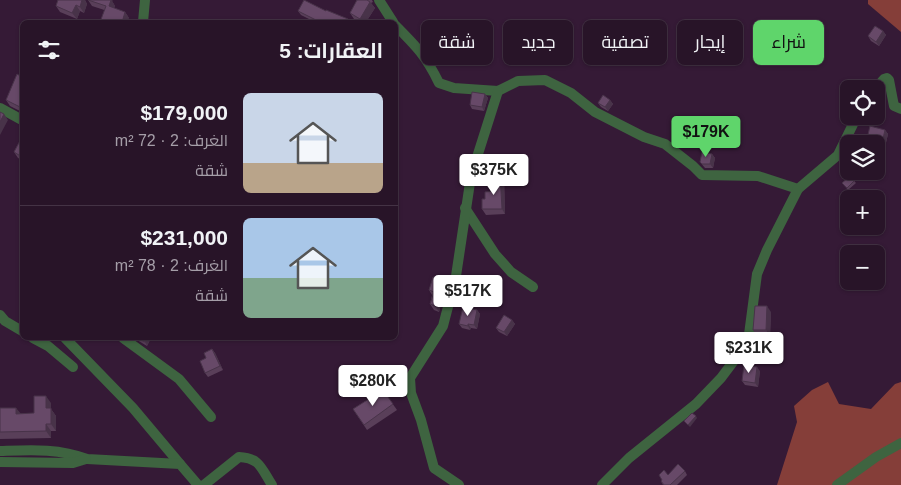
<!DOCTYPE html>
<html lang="ar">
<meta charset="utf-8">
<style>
body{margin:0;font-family:Arial,Cairo,sans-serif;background:#301d30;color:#f1f3f6;direction:rtl;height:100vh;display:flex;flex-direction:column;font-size:19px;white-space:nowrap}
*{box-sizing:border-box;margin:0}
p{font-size:16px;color:#a59ea8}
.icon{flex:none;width:28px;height:28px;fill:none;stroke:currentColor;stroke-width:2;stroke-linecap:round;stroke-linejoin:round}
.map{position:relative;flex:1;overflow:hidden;direction:ltr}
.side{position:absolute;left:20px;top:20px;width:378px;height:320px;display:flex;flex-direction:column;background:#281428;border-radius:8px;box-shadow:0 1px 4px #0004,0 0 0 1px #443345;direction:rtl}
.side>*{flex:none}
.hud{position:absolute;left:412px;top:20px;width:412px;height:45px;direction:rtl;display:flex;gap:10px}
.controls{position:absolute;left:840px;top:80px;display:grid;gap:10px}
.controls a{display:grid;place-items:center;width:45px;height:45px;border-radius:8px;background:#281428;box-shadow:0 1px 4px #0004,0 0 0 1px #443345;font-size:25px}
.price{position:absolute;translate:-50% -42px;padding:0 11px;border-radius:5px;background:#fff;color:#222;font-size:16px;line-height:32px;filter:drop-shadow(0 1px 2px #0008)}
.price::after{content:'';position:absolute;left:50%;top:30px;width:15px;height:11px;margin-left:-8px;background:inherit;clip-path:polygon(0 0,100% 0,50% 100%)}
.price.on{background:#5fd56b;color:#111}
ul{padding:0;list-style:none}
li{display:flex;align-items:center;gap:15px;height:125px;padding:0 15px}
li+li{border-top:1px solid #443345}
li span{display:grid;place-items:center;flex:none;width:140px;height:100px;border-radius:8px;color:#555}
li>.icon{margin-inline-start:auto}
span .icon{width:60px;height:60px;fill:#fffc;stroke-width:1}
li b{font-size:21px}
h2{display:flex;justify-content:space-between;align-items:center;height:60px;padding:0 15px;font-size:21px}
.pill{padding:0 18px;border-radius:8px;background:#281428;box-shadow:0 1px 4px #0004,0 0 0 1px #443345;font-size:18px;line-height:45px}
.pill.on{background:#5fd56b;color:#111}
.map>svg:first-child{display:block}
</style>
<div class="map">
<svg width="901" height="485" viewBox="0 0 901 485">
<rect width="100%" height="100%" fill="#351a36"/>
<g fill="#853e39">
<path d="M868,0H901V32L868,4Z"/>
<path d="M828,382L839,404L871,409L895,384L901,382V485H777L797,422L794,406L812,390Z"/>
</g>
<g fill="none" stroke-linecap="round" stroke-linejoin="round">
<g stroke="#3e6440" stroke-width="10">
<path d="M379,0L393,22"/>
<path d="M143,22L145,0"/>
<path d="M395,25C416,46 426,56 439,83L454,88L498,91L518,81L545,80L571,93L595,112L644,137L665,144L693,166L702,175L758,176L798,189"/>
<path d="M875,89L884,79L887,78L889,80L894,106L901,109"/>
<path d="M0,108L22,120"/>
<path d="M465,208L495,254L511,272L533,287"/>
<path d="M0,315L5,321L22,331"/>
<path d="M33,338L48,346L73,367"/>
<path d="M65,338L133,408L180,464"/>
<path d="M123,338L179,379L211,417"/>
<path d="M0,451C30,450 58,448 87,459L180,464L198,485"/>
<path d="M0,462L73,463L86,459"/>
<path d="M204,485L239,457C260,458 261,468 272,485"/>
<path d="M459,485L434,468L421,420L411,393L410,378L443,326L456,276L471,176L498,91"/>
<path d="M602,485L629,458L696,404L721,378L748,342L757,274L767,250L798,189L838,155L857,116"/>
<path d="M837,485L876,457L901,443"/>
</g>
</g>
<g fill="#593f59">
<path d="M58,0H85L87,4L84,13L80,11L77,19L60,12L56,6Z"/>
<path d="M88,0L112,1L115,6L114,8L125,12L129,18L92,6Z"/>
<path d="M357,0H372L373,2L371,3L375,8L366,22H359L354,19L350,13Z"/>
<path d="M298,11H326L350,22H315L301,15Z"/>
<path d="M883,31L886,35L879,46L871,41L868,36Z"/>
<path d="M22,77V112L10,106L6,100Z"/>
<path d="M485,94L488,98L484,111L472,109L470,105Z"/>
<path d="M610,100L613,104L608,111L601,107L598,103Z"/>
<path d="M885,130L888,134L885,147L876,145V144L870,143L867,139Z"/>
<path d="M22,137V160L18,158L14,152Z"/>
<path d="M712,154L715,158L713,168H705L700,162Z"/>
<path d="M849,171H855L844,178L840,174Z"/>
<path d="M850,176L856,183L848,190L842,183Z"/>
<path d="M504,178L505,214L486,215L482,209L485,199L495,191Z"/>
<path d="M446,285L439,312L434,310L430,304L432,295L429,290Z"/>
<path d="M477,310L480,314L477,329L471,328L470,330L462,328L459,324Z"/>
<path d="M771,312L770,336H757L753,330Z"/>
<path d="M512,320L515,324L507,336L499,332L496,328Z"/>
<path d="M135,338H151L147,346L137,340Z"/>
<path d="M212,349L215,353L223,370L208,377L205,373L206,358Z"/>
<path d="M760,371L758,387L745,385L742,381Z"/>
<path d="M383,390L397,410L367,430L353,409Z"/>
<path d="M51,403V409L56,416V431H51V438L0,439V408H16L20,414L34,413Z"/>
<path d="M685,471L687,475L677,485H663L661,481L668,475Z"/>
</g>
<g fill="#483349">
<path d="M82,0H85L87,4L84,13L80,7Z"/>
<path d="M108,0H113L112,1L115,6L113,12L109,6Z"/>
<path d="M370,2L375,8L366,22H362L360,19Z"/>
<path d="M76,5L80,11L77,19L72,13Z"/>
<path d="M125,12L129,18L128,22L123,19Z"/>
<path d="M883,31L886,35L879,46L876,42Z"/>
<path d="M485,94L488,98L484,111L482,107Z"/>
<path d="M610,100L613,104L608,111L605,107Z"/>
<path d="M22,102V111L20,107Z"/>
<path d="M4,114L8,120L0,135V122Z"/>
<path d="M885,130L888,134L885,147L882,143Z"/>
<path d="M712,154L715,158L713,168L710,164Z"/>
<path d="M500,173L504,178L505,214L502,209Z"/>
<path d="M442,279L446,285L439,312L435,306Z"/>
<path d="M767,306L771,312L770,336L766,330Z"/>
<path d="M477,310L480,314L477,329L474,325Z"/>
<path d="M512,320L515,324L507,336L504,332Z"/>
<path d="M468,324L471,328L470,330L468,326Z"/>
<path d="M147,338H151L147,346L145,342Z"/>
<path d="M212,349L215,353L223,370L220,366Z"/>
<path d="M757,367L760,371L758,387L755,383Z"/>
<path d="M46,396L51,403V409L56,416V431L51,424L46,408Z"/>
<path d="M16,408L22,415L16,414Z"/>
<path d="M696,416L697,418L690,427L688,425Z"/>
<path d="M46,424L51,431V438L46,431Z"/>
</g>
<g fill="#674968" stroke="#483349">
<path d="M58,0H82L80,7L76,5L72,13L56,6Z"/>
<path d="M88,0H111L109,6L125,12L123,19L132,22H100L106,6Z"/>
<path d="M304,0L326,11V10L348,19L346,22H340L337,21L336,22H320L298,11Z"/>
<path d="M357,0H367L370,2L360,19L350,13Z"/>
<path d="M875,26L883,31L876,42L868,36Z"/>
<path d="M17,74L22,77V102L20,107L6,100Z"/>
<path d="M472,92L485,94L482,107L470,105Z"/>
<path d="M603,95L610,100L605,107L598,103Z"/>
<path d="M0,112L4,114L0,122Z"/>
<path d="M870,126L885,130L882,143L867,139Z"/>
<path d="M22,137V157L14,152Z"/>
<path d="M702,152L712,154L710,164H702L700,162Z"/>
<path d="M849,166V171H850L843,176L840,174Z"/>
<path d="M500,173L502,209H482V199H485V192L495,191L493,174Z"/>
<path d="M850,176L854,181L847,188L842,183Z"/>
<path d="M433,277L442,279L435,306L430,304L434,292L429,290Z"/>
<path d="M755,306H767L766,330H753Z"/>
<path d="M463,307L477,310L474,325L468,324V326L459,324Z"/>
<path d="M504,315L512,320L504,332L496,328Z"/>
<path d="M137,338H147L145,342Z"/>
<path d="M212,349L220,366L205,373L200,361L206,358L204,353Z"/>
<path d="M744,365L757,367L755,383L742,381Z"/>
<path d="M383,390L393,404L364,425L353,409Z"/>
<path d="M34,396H46V408H51V424H46V431L0,432V408H16V414L34,413Z"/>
<path d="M692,413L696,416L688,425L684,421Z"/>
<path d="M678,464L685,471L670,485H664L661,481L662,480L659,475L664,470L668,475Z"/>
</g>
</svg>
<div class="controls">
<a><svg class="icon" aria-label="locate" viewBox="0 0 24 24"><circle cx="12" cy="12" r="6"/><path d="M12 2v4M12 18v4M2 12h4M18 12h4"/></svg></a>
<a><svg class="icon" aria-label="layers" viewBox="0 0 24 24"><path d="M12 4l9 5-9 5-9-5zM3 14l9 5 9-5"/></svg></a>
<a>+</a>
<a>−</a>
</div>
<b class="price on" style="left:706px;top:158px">$179K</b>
<b class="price" style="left:494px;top:196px">$375K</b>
<b class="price" style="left:468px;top:317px">$517K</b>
<b class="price" style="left:749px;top:374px">$231K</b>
<b class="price" style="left:373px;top:407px">$280K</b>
<div class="hud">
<a class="pill on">شراء</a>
<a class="pill">إيجار</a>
<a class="pill">تصفية</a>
<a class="pill">جديد</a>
<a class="pill">شقة</a>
</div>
<section class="side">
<h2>العقارات: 5<svg class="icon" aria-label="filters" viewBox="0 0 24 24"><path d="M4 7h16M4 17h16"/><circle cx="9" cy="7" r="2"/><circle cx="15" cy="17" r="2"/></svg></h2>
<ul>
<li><span style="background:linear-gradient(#c9d6e8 70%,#b9a48a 0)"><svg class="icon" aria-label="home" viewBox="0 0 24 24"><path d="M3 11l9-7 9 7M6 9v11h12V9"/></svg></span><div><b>$179,000</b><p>الغرف: 2 · 72 m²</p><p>شقة</p></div></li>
<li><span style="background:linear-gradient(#a9c7e8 60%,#7fa58c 0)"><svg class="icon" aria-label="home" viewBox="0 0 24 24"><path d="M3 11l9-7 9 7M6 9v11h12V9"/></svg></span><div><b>$231,000</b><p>الغرف: 2 · 78 m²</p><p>شقة</p></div></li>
</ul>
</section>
</div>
